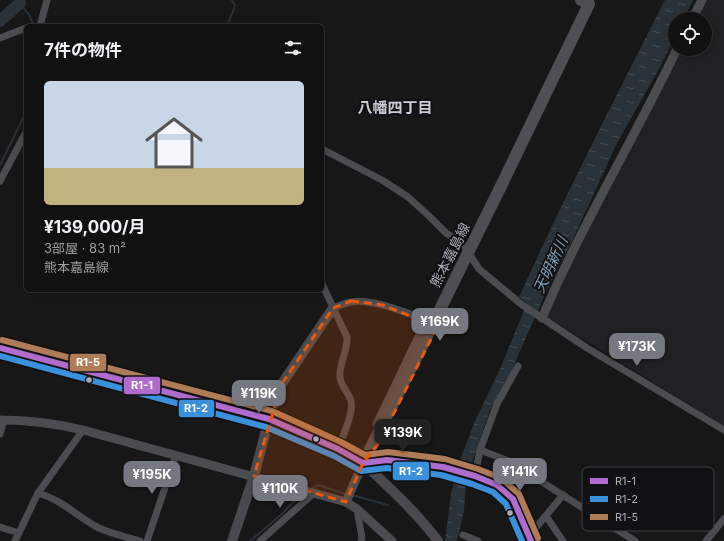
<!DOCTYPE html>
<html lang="ja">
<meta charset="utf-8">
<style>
body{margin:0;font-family:Inter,"Noto Sans JP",sans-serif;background:#1e1f1f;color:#f1f3f6;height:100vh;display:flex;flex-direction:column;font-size:15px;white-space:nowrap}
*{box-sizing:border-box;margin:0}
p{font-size:13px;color:#9c9d9f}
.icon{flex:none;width:22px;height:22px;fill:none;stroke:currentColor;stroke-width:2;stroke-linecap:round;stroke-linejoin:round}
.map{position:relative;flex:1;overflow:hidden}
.details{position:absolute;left:24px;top:24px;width:300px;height:268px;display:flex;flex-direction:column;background:#111;border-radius:6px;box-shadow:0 2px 10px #0003,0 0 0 1px #303131}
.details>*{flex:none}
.tools{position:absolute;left:668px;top:12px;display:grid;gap:8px}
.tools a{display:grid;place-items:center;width:44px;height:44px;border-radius:50%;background:#111;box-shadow:0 2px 10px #0003,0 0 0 1px #303131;font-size:20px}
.price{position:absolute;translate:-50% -34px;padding:0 9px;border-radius:8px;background:#757880;color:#fff;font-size:13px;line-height:26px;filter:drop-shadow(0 1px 2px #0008)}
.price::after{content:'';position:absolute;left:50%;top:24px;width:12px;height:9px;margin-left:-6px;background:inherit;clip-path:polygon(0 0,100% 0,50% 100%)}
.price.active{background:#222;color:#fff}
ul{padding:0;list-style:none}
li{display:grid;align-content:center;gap:8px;height:212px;padding:0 20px}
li+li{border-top:1px solid #303131}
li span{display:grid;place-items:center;height:124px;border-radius:6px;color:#555}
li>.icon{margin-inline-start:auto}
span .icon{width:72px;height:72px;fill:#fffc;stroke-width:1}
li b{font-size:17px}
h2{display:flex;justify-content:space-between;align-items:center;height:48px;padding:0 20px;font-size:17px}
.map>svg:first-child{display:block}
</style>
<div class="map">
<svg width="724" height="541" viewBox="0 0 724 541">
<defs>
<pattern id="water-ripples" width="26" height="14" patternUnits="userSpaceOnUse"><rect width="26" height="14" fill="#2a3239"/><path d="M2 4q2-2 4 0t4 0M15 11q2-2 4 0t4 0" fill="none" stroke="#464d54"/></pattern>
</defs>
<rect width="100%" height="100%" fill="#171717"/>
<path fill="#212123" d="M705,0H724V426L544,315L679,49H705V19H695Z"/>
<path fill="url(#water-ripples)" d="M665,0H693L684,19H675V37L659,69L617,143L573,239L547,290L509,376L490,410L466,480L464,511L457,541H445L451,494L460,460L475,421L500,369L527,303L519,297C565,196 615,98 665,0Z"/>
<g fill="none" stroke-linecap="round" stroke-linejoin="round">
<g stroke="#2a3239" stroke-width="2">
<path d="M23,0L20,3L29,15L34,26"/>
<path d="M227,26L235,6L232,0"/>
<path d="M0,165L26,112"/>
<path d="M311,489L318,485L346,494"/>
<path d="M352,495L388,505"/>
<path d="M250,541L283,513L295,500L304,494"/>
</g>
<path stroke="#2a3239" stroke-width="12" d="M0,21L20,3"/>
<g stroke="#4b4c50" stroke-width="7">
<path d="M40,26L47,0"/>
<path d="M0,38L26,28"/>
<path d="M322,149L382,180L408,197L429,216L446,233L463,244L479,269L521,304L587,348L724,430"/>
<path d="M0,181L26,132"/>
<path d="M322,284L347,337C348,351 339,363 340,376C340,385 347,391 350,398C356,410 342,437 338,449"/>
<path d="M333,308C339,306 345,303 351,302C371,298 418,315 435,326"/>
<path d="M376,424L426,320"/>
<path d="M0,434L4,420"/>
<path d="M480,450L509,461L635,541"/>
<path d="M363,463L387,460L443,467L475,476L480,450L497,404L518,366"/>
<path d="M38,493C63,500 77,517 99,528C112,534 127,537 140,541"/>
<path d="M357,509L362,538L361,541"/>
<path d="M546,516L563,541"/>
<path d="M0,527L19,533"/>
<path d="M463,535L478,541"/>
<path d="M529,536L563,495"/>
<path d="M15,541L38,493L83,430"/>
<path d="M147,541L176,455"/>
<path d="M260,541L314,493"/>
<path d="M706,541L724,519"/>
</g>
<g stroke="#4b4c50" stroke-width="9">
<path d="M692,19L702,0"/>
<path d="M542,318C581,226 634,139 677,49"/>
<path d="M0,420C30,420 54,423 83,430L346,502L357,509L392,541"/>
<path d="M475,476C485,480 497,484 505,491C518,501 525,527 531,541"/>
<path d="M346,502L363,463"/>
</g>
<g stroke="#4a4a4e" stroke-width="10">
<path d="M363,463C390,488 416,512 438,541"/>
<path d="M232,541L254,476L269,419L281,385L333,308"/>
</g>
<g stroke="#4d4f52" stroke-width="12">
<path d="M503,182L589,4L581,0"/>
<path d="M0,348L269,419L338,449L363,463L414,362"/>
</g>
<path stroke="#4d4f52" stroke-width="12" d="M414,362L503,182"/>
<defs>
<path id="bus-1" d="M0,348L269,419L338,449L363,463L387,460L443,467L475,476L497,485L513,499L531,541"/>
<path id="bus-2" d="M0,356L266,427L334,456L361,471L387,468L441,475L472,484L493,492L506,504L522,541"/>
<path id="bus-3" d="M2,340L272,411L341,442L365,455L388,452L445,459L478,469L501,478L519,494L538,538"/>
</defs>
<use href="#bus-1" stroke="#111113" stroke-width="9"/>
<use href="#bus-2" stroke="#111113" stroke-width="9"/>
<use href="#bus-3" stroke="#111113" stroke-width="9"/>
<use href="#bus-1" stroke="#b06ccc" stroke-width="6"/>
<use href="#bus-2" stroke="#3a90db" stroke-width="6"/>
<use href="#bus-3" stroke="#b07c57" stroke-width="6"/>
</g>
<path fill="#e8590c" fill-opacity="0.2" stroke="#e8590c" stroke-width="3" stroke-dasharray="8 5" stroke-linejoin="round" d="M351,301L383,305L437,327L379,443L363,463L346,502L254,476L281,385L333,308Z"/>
<g fill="#a8adb8" stroke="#111113" stroke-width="1.5">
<circle cx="89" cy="380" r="3.5"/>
<circle cx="316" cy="439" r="3.5"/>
<circle cx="510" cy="513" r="3.5"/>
</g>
<g text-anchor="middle" stroke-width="4" stroke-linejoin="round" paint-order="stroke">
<g font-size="14" fill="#a8adb8" stroke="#111113">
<text transform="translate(450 255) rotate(-63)" y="5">熊本嘉島線</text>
</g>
<g font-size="15" font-weight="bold" fill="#c9ccd4" stroke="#111113">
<text x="395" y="113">八幡四丁目</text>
</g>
<g font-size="15" font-style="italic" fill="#7f9bb3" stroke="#111113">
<text transform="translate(551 265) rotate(-65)" y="5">天明新川</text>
</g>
</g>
<rect x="582" y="467" width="132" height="64" rx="6" fill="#111113" stroke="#3e4045" stroke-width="1"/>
<rect x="590" y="478" width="18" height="6" fill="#b06ccc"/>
<rect x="590" y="496" width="18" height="6" fill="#3a90db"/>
<rect x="590" y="514" width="18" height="6" fill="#b07c57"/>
<g font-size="11" fill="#a8adb8">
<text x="615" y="485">R1-1</text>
<text x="615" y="503">R1-2</text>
<text x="615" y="521">R1-5</text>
</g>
<g stroke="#111113" stroke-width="1.5">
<rect x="69" y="353" width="38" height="19" rx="4" fill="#b07c57"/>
<rect x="123" y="376" width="38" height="19" rx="4" fill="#b06ccc"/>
<rect x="178" y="399" width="37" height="19" rx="4" fill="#3a90db"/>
<rect x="392" y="461" width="38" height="20" rx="4" fill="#3a90db"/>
</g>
<g font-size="11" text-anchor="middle" font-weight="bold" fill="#fff">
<text x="88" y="366">R1-5</text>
<text x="142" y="389">R1-1</text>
<text x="196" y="412">R1-2</text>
<text x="411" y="475">R1-2</text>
</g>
</svg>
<div class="tools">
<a><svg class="icon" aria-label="locate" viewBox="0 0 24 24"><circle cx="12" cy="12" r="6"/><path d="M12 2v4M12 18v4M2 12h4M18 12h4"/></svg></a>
</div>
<b class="price" style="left:440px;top:342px">¥169K</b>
<b class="price" style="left:637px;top:367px">¥173K</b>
<b class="price" style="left:259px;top:414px">¥119K</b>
<b class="price active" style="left:403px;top:453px">¥139K</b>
<b class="price" style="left:520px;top:492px">¥141K</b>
<b class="price" style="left:152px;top:495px">¥195K</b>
<b class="price" style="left:280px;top:509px">¥110K</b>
<section class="details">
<h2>7件の物件<svg class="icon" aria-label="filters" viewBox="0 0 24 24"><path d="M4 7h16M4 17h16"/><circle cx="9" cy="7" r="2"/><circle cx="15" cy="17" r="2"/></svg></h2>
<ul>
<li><span style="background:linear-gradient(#c9d6e8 70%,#c2b280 0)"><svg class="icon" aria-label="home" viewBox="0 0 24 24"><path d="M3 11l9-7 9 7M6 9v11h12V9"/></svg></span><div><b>¥139,000/月</b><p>3部屋 · 83 m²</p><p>熊本嘉島線</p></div></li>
</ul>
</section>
</div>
